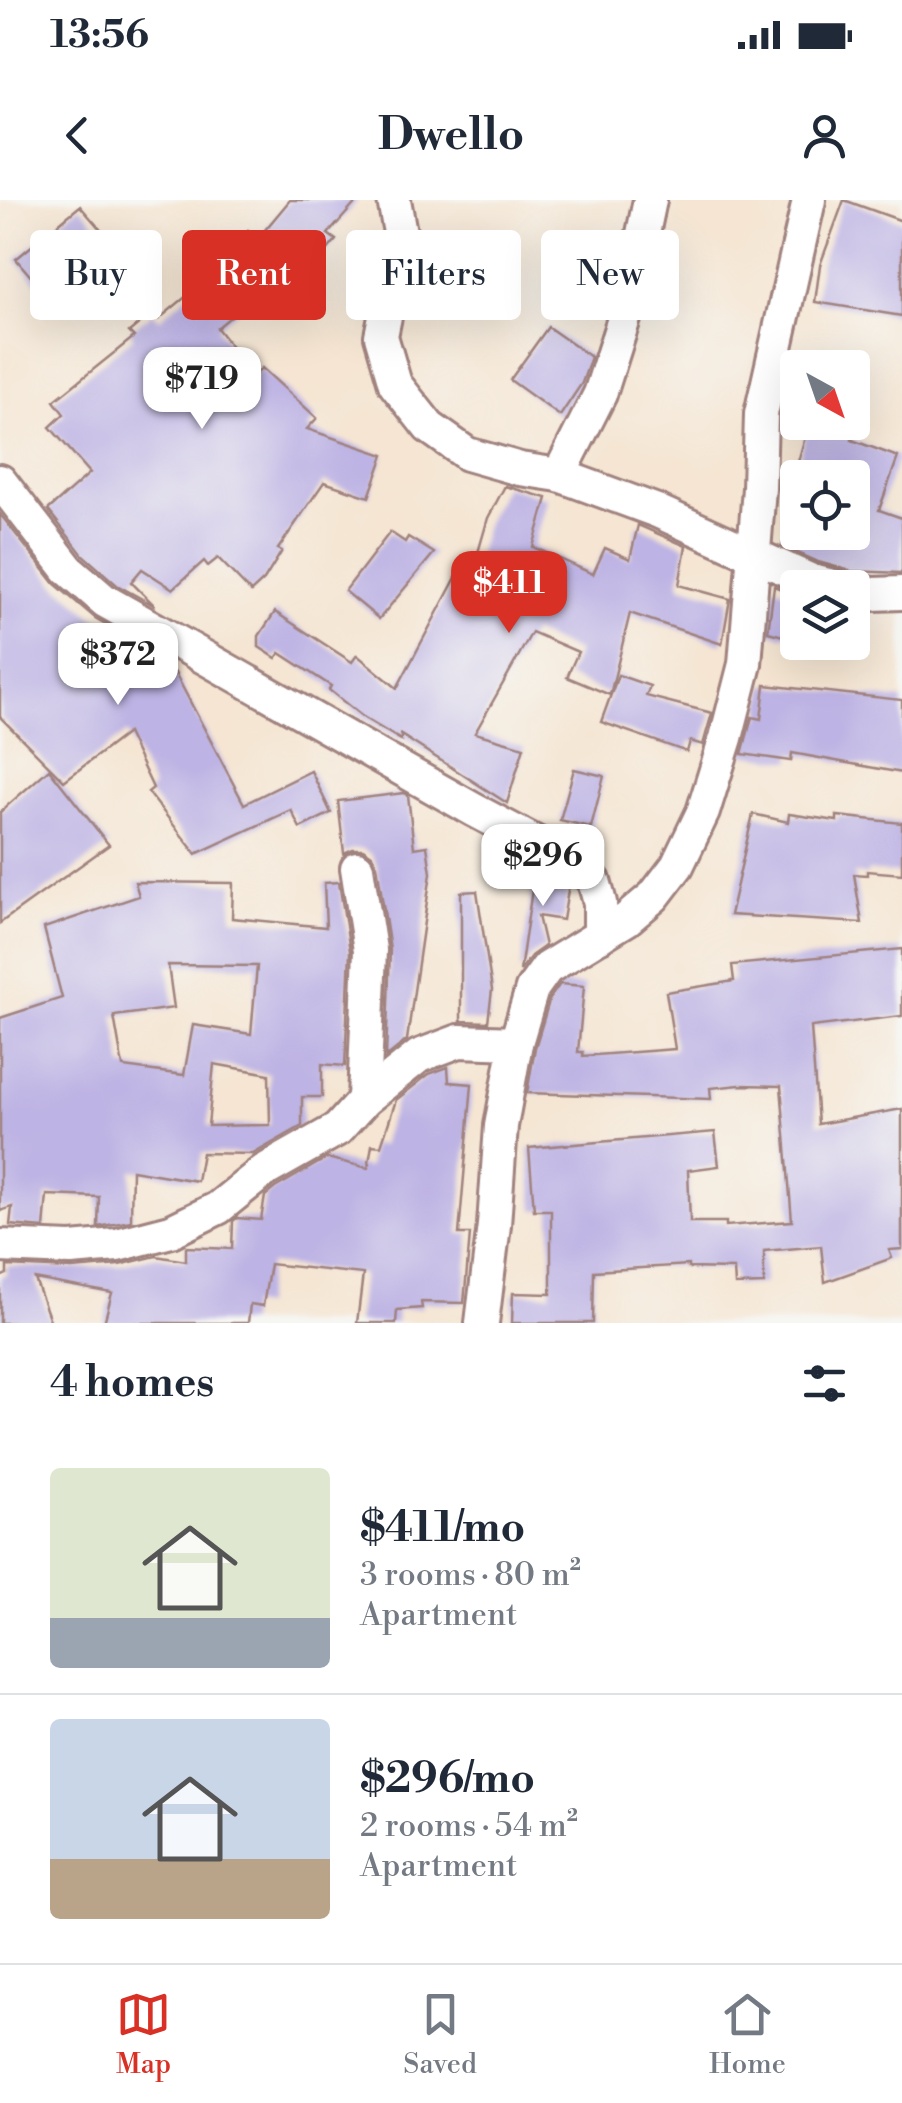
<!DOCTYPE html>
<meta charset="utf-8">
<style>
body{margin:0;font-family:"Libre Bodoni",serif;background:#f6f6f7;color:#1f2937;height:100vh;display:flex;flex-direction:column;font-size:38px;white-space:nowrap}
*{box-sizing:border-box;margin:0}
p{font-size:32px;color:#747a83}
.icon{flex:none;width:55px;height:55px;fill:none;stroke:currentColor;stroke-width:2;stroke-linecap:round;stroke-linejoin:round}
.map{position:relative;height:1123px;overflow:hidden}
.side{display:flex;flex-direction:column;background:#fff;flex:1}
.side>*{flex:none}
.banner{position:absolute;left:30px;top:30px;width:842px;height:90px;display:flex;gap:20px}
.needle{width:65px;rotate:140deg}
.buttons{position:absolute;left:780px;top:150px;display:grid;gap:20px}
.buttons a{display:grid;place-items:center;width:90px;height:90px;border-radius:10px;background:#fff;box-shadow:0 10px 40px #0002;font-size:50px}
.price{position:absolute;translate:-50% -85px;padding:0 22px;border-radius:20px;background:#fff;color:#222;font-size:32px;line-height:65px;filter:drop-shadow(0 2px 5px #0008)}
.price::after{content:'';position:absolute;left:50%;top:60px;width:30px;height:22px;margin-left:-15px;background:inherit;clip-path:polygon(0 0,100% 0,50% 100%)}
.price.selected{background:#d93025;color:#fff}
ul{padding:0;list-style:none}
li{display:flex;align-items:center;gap:30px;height:250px;padding:0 50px}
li+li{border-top:2px solid #e0e1e3}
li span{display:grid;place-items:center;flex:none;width:280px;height:200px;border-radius:10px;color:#555}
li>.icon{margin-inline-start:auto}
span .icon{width:120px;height:120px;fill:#fffc;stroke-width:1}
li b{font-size:42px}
h2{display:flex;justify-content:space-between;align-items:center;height:120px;padding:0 50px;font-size:42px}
.chip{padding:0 35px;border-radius:10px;background:#fff;box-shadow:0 10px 40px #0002;font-size:35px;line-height:90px}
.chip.selected{background:#d93025;color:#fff}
.status{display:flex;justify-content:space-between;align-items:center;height:70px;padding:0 50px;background:#fff;direction:ltr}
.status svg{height:28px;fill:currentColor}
header{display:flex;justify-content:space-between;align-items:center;height:130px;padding:0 50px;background:#fff;font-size:45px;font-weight:700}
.tab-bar{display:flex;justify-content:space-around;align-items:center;height:140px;border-top:2px solid #e0e1e3;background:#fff;font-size:28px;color:#747a83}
.tab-bar a{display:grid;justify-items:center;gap:5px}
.tab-bar .selected{color:#d93025}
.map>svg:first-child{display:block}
</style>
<div class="status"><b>13:56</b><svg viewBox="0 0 49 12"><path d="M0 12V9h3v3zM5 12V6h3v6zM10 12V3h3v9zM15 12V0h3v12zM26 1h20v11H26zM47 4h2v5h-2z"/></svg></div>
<header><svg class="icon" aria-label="back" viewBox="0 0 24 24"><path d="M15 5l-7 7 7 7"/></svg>Dwello<svg class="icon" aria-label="person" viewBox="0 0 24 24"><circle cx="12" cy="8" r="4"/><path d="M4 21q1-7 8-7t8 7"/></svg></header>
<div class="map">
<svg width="902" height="1123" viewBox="0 0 902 1123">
<rect width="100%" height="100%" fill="#f6f6f2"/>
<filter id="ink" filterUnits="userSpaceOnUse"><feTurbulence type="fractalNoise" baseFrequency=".01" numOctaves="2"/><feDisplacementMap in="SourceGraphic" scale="20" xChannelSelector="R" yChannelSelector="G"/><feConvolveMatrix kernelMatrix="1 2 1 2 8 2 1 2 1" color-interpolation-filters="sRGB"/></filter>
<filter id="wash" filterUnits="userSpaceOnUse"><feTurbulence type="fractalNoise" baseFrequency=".0048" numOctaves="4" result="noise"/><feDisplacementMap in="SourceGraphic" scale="40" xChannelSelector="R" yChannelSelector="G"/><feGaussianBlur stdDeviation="2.25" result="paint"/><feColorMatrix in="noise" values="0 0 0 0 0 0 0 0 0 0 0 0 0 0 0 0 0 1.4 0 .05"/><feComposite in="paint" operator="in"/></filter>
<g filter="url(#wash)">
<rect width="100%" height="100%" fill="#f5e5d2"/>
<g id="blocks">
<g fill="#bdb3e4" fill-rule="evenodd">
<path d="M290,0H358L328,34L336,40L312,69L290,51L265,88L217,128L254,176L262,168L317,218L307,229L384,255L369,297L324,282L278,349L282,351L264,380L251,392L218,358L208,366L204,361L173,389L142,369L131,382L155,406L117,385L83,355L48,310L90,273L50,227L64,214L54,201L134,137L129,132L153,112L159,119L200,85V75L239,43L248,30L259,37Z"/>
<path d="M844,0L902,21V116L815,102L820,65Z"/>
<path d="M80,6L114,45L49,98L16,59Z"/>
<path d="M548,127L591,157L582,183L560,216L510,180Z"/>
<path d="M809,223L853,237L852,240L898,257L879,310L902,318V373L851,371L818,362L782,346L785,332H852V278L798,262Z"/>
<path d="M505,286L547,298L533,347L593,374L605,348L630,359L638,325L686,346L679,385L730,399L722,444L630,413L610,495L567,477L578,452L532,432L475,533L524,547L507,603L401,535V540L364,518L329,490L331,486L280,453L276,458L259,447V436L275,412L352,462L357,455L397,488L460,370L462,372L469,359L475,363L488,318Z"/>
<path d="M0,314L55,384L95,418L156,453L175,473L244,604L311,571L331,613L300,628L291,610L196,654L148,592L153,588L127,533L64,581L0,517Z"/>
<path d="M390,332L405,342L408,337L434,353L379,419L345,391Z"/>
<path d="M774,386L798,396V430L783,436L768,432Z"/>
<path d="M618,475L650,486L646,496L712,513L703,545L690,541L687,552L601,522Z"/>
<path d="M765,485L902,500V573L792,553L791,561L742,554L752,517L761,519Z"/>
<path d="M49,569L109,645L0,723V612Z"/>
<path d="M574,569L604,576L591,627L560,620Z"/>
<path d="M404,593L408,595L414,648L427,646L431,673L407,840L386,857L390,750L377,665L372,655L363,649H353L344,653L338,601Z"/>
<path d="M753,614L788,622L789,614L837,621V616L902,623V674L867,671V675L854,674L862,723L730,715Z"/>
<path d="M535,669L545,670L569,684L563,720L538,716L545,746L531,756L520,771Z"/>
<path d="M135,682L233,683L232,718L326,727L324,683L339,682L350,751L345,866L322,864V897H302V926L253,954L202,953L197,981L132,970L131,1021L98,1027L99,997L47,995L44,1028L10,1025L12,1007L0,1011V818L62,798L44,728L139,696ZM168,765L257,766L251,834L193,825L184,875L123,867L114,816L174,808ZM214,864L269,874L270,925L208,926Z"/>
<path d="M477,691L492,790L488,822L461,821V692Z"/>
<path d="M902,749V816L811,827L818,924L902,909V1049L889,1050L892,1058L825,1082L821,1046L764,1051V1084L735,1085L734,1069L688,1068V1065L594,1071L593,1123H512L513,1093L551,1094V1010H534L529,948L715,932L719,966L688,970L690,1022H726V1026L792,1021L781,886L740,885L710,888L711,899L527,893L535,848L550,798L560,784L584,786L578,852H583V856L675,849L666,792L734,781L732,765Z"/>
<path d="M448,867L449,882L472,884L459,1034H470L464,1103L421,1102L422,1108L397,1110L396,1123H357L363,1074L270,1064L263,1106L250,1104L248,1123H104L112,1093L35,1079L51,1123H0V1077L7,1074V1066L72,1069L119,1065L156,1056L186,1061V1047L232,1049L233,1021L237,1018L261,1020L265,996L275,988L327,958L368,968L372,945L381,946L396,900L429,874Z"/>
</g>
</g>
</g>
<g filter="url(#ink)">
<use href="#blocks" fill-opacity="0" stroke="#a0827e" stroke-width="2.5"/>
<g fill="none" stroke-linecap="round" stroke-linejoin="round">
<defs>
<g id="minor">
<path d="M394,0L401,38L381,136L395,184L429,227L467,254L520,269L559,275L657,311L812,381L842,388"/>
<path d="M559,275L600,194L628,106L650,0"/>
<path d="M0,281L68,369L105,401L474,610L580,666L594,681L600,703V736"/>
<path d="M852,390L872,394L902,393"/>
<path d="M357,668L370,750L364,900"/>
<path d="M0,1046L71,1049L117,1045L171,1031L218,1008L264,971L338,929L364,900L419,856L459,841L516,843"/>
<path d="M482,1123L494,1025L501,926L516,843L532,789L547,768L627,719L654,696L677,666L703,612L726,538L745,464L759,288L761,214L809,0"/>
</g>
</defs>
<use href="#minor" stroke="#a0827e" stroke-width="38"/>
<use href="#minor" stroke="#fff" stroke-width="32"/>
</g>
</g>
</svg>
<div class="buttons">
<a><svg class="needle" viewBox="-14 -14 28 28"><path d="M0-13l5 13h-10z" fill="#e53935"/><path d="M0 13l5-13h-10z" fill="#747a83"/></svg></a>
<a><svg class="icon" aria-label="locate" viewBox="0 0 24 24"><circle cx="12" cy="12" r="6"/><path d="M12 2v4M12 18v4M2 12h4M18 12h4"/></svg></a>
<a><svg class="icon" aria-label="layers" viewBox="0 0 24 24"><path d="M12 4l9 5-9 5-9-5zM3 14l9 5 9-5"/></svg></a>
</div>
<b class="price" style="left:202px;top:232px">$719</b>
<b class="price selected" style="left:509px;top:436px">$411</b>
<b class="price" style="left:118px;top:508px">$372</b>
<b class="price" style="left:543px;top:709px">$296</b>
<div class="banner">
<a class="chip">Buy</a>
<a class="chip selected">Rent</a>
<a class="chip">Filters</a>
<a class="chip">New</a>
</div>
</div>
<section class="side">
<h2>4 homes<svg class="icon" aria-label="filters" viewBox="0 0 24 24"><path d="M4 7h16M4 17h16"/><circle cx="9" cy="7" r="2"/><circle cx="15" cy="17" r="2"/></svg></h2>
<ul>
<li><span style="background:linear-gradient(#dfe7d0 75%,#9aa5b1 0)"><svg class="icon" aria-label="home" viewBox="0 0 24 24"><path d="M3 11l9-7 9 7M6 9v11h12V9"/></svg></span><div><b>$411/mo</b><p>3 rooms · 80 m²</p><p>Apartment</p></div></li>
<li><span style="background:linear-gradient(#c9d6e8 70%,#b9a48a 0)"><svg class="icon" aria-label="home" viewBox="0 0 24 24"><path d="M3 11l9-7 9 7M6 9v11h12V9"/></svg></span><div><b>$296/mo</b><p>2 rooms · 54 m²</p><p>Apartment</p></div></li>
</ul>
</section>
<nav class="tab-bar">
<a class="selected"><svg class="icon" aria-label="map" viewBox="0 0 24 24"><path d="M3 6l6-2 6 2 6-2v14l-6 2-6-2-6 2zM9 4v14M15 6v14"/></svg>Map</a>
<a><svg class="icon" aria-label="saved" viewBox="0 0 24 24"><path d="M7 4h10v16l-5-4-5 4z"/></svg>Saved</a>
<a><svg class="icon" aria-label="home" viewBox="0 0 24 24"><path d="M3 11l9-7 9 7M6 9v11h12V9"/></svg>Home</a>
</nav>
